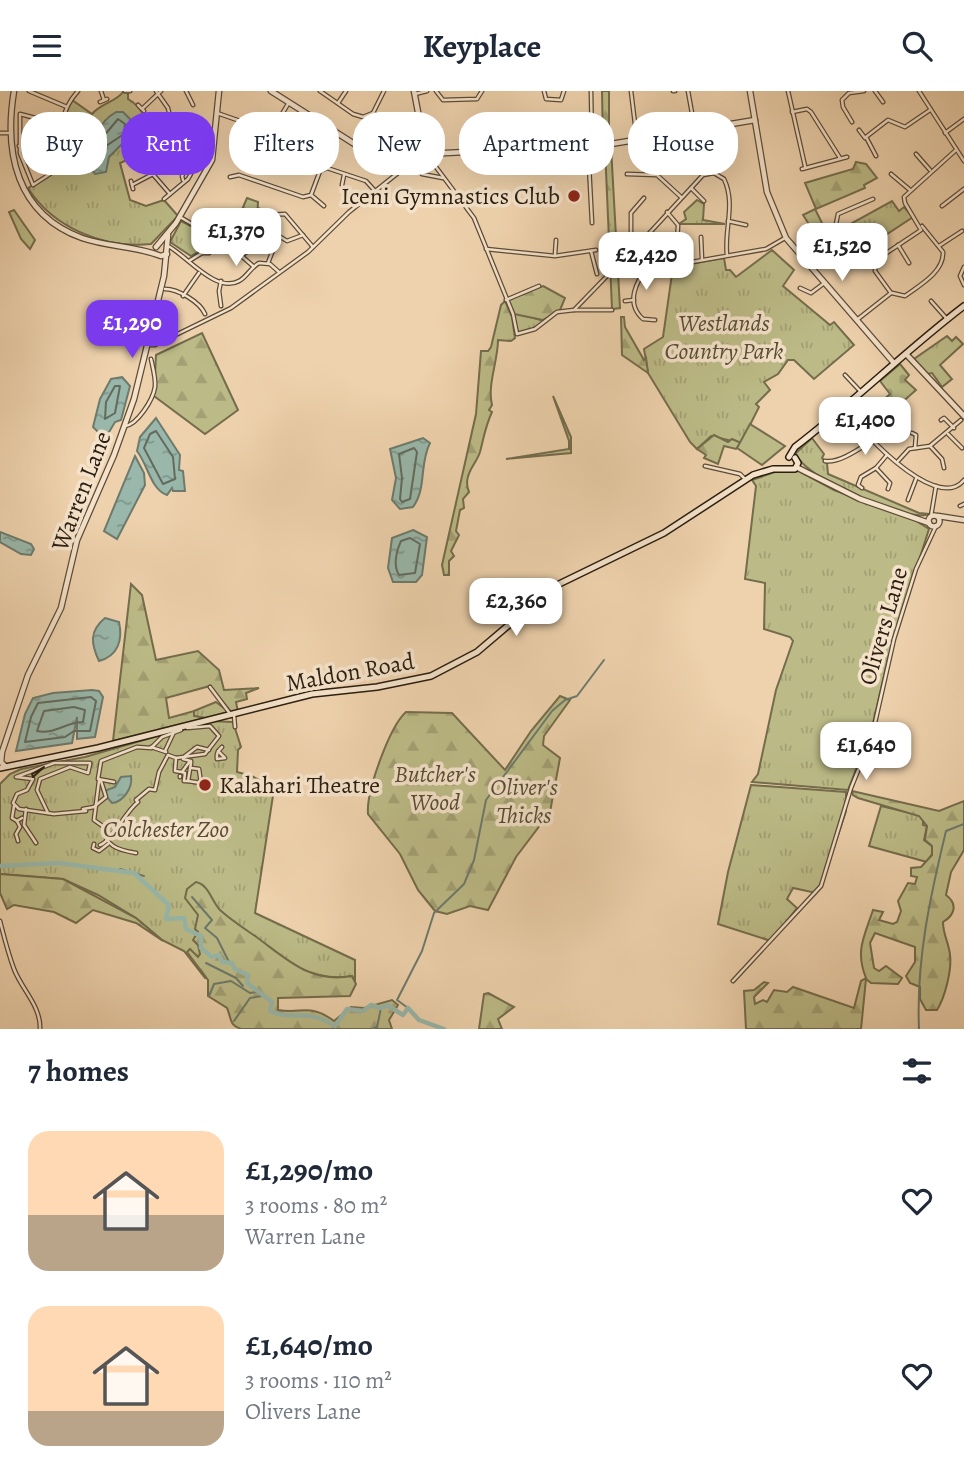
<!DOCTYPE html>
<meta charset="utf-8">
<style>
body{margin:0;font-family:Alegreya,serif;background:#f6f6f7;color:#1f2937;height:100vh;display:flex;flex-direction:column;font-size:26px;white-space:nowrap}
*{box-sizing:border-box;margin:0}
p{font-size:23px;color:#747a83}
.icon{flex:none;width:38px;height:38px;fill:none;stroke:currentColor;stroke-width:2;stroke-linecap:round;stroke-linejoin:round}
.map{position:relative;height:938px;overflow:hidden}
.panel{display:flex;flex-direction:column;background:#fff;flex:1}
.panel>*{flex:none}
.guide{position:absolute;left:21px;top:21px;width:922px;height:63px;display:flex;gap:14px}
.price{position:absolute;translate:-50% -60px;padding:0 16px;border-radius:14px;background:#fff;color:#222;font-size:23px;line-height:46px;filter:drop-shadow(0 2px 4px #0008)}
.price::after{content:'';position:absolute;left:50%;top:42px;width:21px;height:16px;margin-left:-10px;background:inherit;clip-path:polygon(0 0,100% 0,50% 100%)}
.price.current{background:#7c3aed;color:#fff}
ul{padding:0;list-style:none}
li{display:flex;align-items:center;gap:21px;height:175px;padding:0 28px}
li span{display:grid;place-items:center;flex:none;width:196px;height:140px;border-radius:21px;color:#555}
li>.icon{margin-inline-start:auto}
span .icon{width:84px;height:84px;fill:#fffc;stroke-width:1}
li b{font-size:30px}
h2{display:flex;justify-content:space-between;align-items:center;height:84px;padding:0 28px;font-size:30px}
.tag{padding:0 24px;border-radius:28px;background:#fff;box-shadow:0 7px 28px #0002;font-size:24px;line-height:63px}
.tag.current{background:#7c3aed;color:#fff}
header{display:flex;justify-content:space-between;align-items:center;height:91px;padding:0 28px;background:#fff;font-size:32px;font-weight:700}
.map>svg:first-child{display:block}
</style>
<header><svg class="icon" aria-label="menu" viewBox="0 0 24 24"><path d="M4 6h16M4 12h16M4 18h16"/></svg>Keyplace<svg class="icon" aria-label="search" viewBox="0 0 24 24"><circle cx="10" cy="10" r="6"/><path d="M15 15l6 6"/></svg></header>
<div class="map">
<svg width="964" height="938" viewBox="0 0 964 938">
<defs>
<pattern id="grass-tufts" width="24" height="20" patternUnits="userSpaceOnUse" patternTransform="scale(1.75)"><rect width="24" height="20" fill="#bcbb87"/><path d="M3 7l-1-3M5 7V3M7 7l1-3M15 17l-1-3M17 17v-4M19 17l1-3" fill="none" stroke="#a2a074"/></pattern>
<pattern id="forest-firs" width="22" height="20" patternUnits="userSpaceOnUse" patternTransform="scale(1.75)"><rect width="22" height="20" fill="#bcbb87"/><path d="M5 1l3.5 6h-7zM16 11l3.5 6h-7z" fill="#a2a074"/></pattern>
<pattern id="cemetery-stones" width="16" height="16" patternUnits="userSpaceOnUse" patternTransform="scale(1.75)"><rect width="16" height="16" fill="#bcbb87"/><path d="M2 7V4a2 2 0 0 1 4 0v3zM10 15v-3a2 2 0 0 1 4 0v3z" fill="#a2a074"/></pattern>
<pattern id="water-ripples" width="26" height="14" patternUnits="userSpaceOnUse" patternTransform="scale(1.75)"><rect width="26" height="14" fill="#99b8ab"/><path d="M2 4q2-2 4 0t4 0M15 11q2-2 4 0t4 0" fill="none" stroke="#7d958a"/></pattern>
</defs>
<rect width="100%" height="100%" fill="#eed2ad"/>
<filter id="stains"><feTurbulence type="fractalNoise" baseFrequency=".00286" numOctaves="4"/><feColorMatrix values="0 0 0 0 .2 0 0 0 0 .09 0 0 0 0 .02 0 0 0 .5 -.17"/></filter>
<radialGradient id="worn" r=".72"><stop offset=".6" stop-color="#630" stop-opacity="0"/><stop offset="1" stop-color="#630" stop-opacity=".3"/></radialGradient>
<g fill="url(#grass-tufts)" stroke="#746c4c" stroke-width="2">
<path d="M123,1L128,2V8C142,16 146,26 146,41L158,40L157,52L146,47L136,65L120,72L130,109L146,115L164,109L178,125L151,153C105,158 53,137 28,97L93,59L86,44L88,30L65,24L72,9L92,23C101,12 116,11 123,1Z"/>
<path d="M697,109L704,113L703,129L725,133H679L686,128L684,121Z"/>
<path d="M892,110L899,120L904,116L913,126L860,161L843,137Z"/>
<path d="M815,118L828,144L819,149L803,124Z"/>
<path d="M181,130L195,137L198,161L191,165L170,151Z"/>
<path d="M772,159L794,179L783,195L830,234L834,231L854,254L814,288L794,269H788L778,283L764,291L770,299L756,313L759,316L741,352L711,345L697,358L690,351L648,282L644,258L663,246L673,176L724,167L726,179H730L736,186Z"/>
<path d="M517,222L544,230L535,238L517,243L513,223Z"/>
<path d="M947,245L952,250L956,246L963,253L940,274L952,288L942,296L932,282L927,283L914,268Z"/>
<path d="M812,347L824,363L822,367L827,372L828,383L919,422L929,423C908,433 801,386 796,362Z"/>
<path d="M797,379L834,399L913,428L929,438L888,567L872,637L848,699L752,691L758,683L776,599L793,550L790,546L764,538L765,492L745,488L756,395L752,389L775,381Z"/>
<path d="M216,611L229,621L205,627L194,625V620Z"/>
<path d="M209,630L233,631L241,656L238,659L237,681L252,685L274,698L255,822L355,869V891L352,885C317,892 279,870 255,845L232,883L205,887L184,860L162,849L136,827L98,804L63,788L0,783V693L10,683L21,678L85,666Z"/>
<path d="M751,694L846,701V720L821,795L816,802L793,797L787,808L797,817L771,850L718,833L728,781Z"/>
<path d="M881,715L919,724L923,729V734L927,735L924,749L932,755V763L927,771L869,755Z"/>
</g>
<g fill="url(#forest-firs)" stroke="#746c4c" stroke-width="2">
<path d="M602,0H609V52L603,53Z"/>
<path d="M611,56L620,217L612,218L605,57Z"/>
<path d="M856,71L866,73L877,87L864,94L865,97L816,118L805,92L853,78Z"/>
<path d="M247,107L258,111L257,128L269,145L267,149L234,137Z"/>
<path d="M14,119L35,149L30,158L21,148L9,121Z"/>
<path d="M543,195L565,207L560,219L543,229L514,223L507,209Z"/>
<path d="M505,210L512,226L515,247L511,250L498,249C498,270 487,294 492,314L489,319L492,321C485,336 484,346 480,361C476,374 462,384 469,401L463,408L464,417L460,419L456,440L459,444L451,460L454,465L449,470V484H444L442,474L476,323L481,260H488L491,256L501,214Z"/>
<path d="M621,226H624L625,236L644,269L646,267L648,282L622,264Z"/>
<path d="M202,242L238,319L205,343L154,305L156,264Z"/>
<path d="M553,305L571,346V362L506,368L569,358V350Z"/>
<path d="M714,344L728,351L732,348L741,352L736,358L724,355L718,373L704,367L706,364L697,358Z"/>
<path d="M131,493L142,504L156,569L198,560L219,579L224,599L259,597L246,602L247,608L236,611L238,621L232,622L210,595L166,607L169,627L194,620V625L205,627L113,650Z"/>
<path d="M560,605L570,609L544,645L543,654L560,667L550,721L516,766L488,819L470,815L447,823L435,820L418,799L400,763L368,723C366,700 390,635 406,621L452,622L505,679L531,640Z"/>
<path d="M852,700L939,720L964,710V759L951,781L946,804C958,813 955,824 943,831C943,844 949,852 950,864C952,879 945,906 937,919H926L920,908V896L910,892L906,885L915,871V856L875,842L870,852L874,877L879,880L886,875L902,887L898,893L871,892L866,888L861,938H746L744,900L754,899L764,891L768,892L754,906L755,913L763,909L767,911L774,899L787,901L793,896L854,917L861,890L866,887C855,860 864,846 873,819L883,821L879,829L893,833L897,831L901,820L898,810L908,792L915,793L917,786L911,785V777L921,776L932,764V755L925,749L927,735L919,725L858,707L853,704Z"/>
<path d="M0,783L63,788L136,827L163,850L136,832L93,819L76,832L54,821L14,814L7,818L0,802Z"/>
<path d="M196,791C209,794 211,809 220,819C231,829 242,836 255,845C287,868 310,893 352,885L356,893L350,905L278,907V919C303,923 310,912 334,930L351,916L364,917L392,909L398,914L389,929L392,938H241C228,933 232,928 227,917L208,905V889L187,861L190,858L198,866L200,863L198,854L193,849L198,841L195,838L198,824L185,807L187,798Z"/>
<path d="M488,902L514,916L498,928L502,938H479L484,903Z"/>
</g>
<path fill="url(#cemetery-stones)" stroke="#746c4c" stroke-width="2" d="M900,273L909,284L905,289L916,299L891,321L881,311L890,303L880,290Z"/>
<path fill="#bcbb87" stroke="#746c4c" stroke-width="2" d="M750,333L785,355L762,374L737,357Z"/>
<g fill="url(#water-ripples)" stroke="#6d7a6d" stroke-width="2">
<path d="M116,21H123L130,28L131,44L109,66L106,81L95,83L89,74L98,61C96,43 98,32 116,21Z"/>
<path d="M122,286L130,295L121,329L115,331L105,348L93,336L100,308L111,288Z"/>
<path d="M156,327L180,364L179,379L183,380L185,400H173L172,397L167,404C151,399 148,374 137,360L140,346Z"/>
<path d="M423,347L430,352C419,373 427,397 413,416L400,418L392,409L396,387L390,358Z"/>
<path d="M135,365L144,382L145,394L117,448L104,440Z"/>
<path d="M413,439L427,446L422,484L416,491H393L388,477L392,447Z"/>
<path d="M0,441L31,453L34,458L31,464L21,463L0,451Z"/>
<path d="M105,527L119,531C123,549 118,565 99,570C91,553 89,540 105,527Z"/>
<path d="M92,599L99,600L103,606L95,646L77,648V626L72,652L16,660L25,623L33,607L53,602Z"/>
<path d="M131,685C133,697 123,711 112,712L105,704L107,699L115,696L121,686Z"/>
</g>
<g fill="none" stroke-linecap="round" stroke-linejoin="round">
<g stroke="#626b5e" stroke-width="2">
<path d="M118,28L125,33L124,43L106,55L103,46Z"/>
<path d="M120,295L115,322L105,328L106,311L115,295Z"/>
<path d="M156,340L173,366L175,388L163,393L144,357L150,343Z"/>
<path d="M414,357L417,361L410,408L402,411L400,408L402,387L399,363Z"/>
<path d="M410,447L420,453L415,482L399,484C393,475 396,460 401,450Z"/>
<path d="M91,606L96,610L90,640H74L65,646L25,651L31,626L38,612Z"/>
<path d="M74,616L85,619L83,631C66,631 54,644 37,640L44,620Z"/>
</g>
<g stroke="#6d7a6d" stroke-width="2">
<path d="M120,778L144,785"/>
<path d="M192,806L212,829L205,837L217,847L229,871"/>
<path d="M206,872L236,887L243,895"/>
<path d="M209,905L214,893L231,890L250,902L256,901"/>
<path d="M408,917L397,909L422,860L434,822L464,793L474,769L486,709L552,620L565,609L577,605L604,569"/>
<path d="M234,930L250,907L262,905"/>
<path d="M372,938L377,936L381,917"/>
<path d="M919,938C916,870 930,806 946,740L964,733"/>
</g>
<path stroke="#99b8ab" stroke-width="4.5" d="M0,775L59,772L134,782L169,814L166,828L184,827L186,838L201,845V857L212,866L219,864L222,871L232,872L235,878L248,884L247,892L272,911L270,920C295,931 305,916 335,935L347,918L363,920L371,914L381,917L387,914L403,924L408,917L419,929L444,938"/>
<defs>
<g id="pedestrian">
<path d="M151,656L166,661"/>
<path d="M165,660L174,641"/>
<path d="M218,660L225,667L217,668C216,662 218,660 222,656"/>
<path d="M185,665L197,656L209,659"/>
<path d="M176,667L205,663L219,645L210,635L187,637"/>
<path d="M183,668L191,670V672L188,690H184L185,682L182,681L190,670"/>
<path d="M180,685V686"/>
<path d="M99,690L94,729L104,736C104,755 118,759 136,762"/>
<path d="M188,690L201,692L199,678L191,677"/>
<path d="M114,691L98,688L101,670L137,656L151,657L162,646L181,639"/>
<path d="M14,715L12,727L17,730L22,727"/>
<path d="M95,715L106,706L101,690"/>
<path d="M26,718L24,734L36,752"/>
<path d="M83,718L94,716"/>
<path d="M86,720L54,723L19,718L13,712L17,703L27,699L33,688L16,686L54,672H90"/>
<path d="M48,722L37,699L40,688L70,676L88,682L90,673"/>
<path d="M17,730L20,736L16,743L18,750"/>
<path d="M94,753L93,757L99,760L108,753"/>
<path d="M100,754C112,750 125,721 138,711L136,709L149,698L155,699L159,681L168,664L176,667L175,680L182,681"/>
</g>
<g id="minor">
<path d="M29,0L67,16"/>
<path d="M101,0L104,9"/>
<path d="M125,0H130"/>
<path d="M156,0L168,17L173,39L180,44L174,58L159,51L160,41L173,39"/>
<path d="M186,0L193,14"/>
<path d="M320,0L353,23L363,26L373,22L384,0"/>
<path d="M436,0L443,9L477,8L482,0"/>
<path d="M544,0L546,8L561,9L564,0"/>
<path d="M591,0L592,54"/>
<path d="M631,0L637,49"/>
<path d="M673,0H675"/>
<path d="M688,0L695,39"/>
<path d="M788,0L805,75"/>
<path d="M875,0L883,11"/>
<path d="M919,0L964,70"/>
<path d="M415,3L427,0"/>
<path d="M100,11L107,8"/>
<path d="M338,12L346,0"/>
<path d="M138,14L144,20"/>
<path d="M142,18L161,0"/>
<path d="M792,21L807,18L811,21L840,67"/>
<path d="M217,22L243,31"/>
<path d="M373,22L389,33"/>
<path d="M20,23L43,29C38,46 39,68 50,83L33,94L20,62Z"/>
<path d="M852,31L843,16L842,9L849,2L864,0"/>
<path d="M859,39L865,47"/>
<path d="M0,42H9"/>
<path d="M945,42L964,28"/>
<path d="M381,51L389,33L393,31"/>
<path d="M19,55L84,45"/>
<path d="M588,55L592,132"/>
<path d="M916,63L930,79"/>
<path d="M427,64L474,127L513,223L517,243L535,238L557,221L574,219L607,185"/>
<path d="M67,65C57,42 61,19 78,0"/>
<path d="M876,65L866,46L888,29L905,36L930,19"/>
<path d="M138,66L170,103"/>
<path d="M262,66L273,38L288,13"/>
<path d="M135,68L142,62"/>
<path d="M693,72L702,83"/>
<path d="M196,73L202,52"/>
<path d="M404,77L423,78L422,83L443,87"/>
<path d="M802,78L847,66"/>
<path d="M291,79L300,58L322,70L324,77"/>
<path d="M714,82L726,61"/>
<path d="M627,83L657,84L681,106"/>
<path d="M891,83L910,99"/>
<path d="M230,86L239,84L303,106L311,104L320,80L327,77L366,90L375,100"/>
<path d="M131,90L133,98"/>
<path d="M132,94L153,83L171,57"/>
<path d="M342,94L344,84"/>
<path d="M691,97L704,110"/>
<path d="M311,104L324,115"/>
<path d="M164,108L188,88L196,74L189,73L182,85L183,89"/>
<path d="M942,115L964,98"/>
<path d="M259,119L268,124L285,123L313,156"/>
<path d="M667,121L678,134L677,152"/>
<path d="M234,122L223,136L229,154L253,175"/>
<path d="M180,126L197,136"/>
<path d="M728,130L746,134"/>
<path d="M271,140L287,150L303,144"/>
<path d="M701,146L702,169"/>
<path d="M643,149L631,143V122L644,107"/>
<path d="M898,154L909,172"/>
<path d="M168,155C186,164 216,203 239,190C247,186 250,177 259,172L270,173L279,181"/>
<path d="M939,155L962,140"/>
<path d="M486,158L555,165L596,159"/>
<path d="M591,160L597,183"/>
<path d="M555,164L556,149"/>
<path d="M727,164C724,138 736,113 724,88L714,82L703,84L643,149C642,173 654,177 675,174L766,158L785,147"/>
<path d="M241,165L259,152"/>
<path d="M805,169L832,153L838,123L873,108"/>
<path d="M189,170L202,162H209"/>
<path d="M268,172L273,159"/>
<path d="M649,175C636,190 625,212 643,228L655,229"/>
<path d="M964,176L960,185L964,194"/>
<path d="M633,177L641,183"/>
<path d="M221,190L219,200L221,215"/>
<path d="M800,197L811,202L823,193"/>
<path d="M165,198C178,198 200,211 205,223"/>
<path d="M892,202L905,205C920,194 944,181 943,161L922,135"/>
<path d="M183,205L199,182"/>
<path d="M506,209L539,195"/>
<path d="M625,210L634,209"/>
<path d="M931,210L947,228"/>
<path d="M574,219H612"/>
<path d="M858,228L891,202L875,180L876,169L921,139L905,112L904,106L956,59"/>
<path d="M149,254H155L231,217L308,161L349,121L408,74L411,62"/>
<path d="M845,284L862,302"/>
<path d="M941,329L944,327L954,337"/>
<path d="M125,335C137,334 153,309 155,296C156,288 153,277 151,268"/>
<path d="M912,342L916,344L915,357"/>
<path d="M948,343L962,357"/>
<path d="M874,351C890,367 942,416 964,389"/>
<path d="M930,355L942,368L944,377"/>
<path d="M825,370C846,374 882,338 905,333"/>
<path d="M898,370L909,358L930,355L961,329"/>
<path d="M705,375L740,383L744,387"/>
<path d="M876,377L890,392L888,398"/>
<path d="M862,397L858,394L861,386L876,377L887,364"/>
<path d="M908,409L916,388"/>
<path d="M960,415L964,413"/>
<path d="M931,425L936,395"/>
<path d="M210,596L231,624"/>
<path d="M234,624L235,636"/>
<path d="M0,830C4,846 8,862 14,878C22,899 41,915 40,938"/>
<path d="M733,890L821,795L851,697L872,645L894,548L916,478L936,435"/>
</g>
<g id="tertiary">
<path d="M14,0C4,61 16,123 82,147C108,156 135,155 161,165L167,163"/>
<path d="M271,0L356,54L426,63L605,54L755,29"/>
<path d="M414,0L426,63"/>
<path d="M750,0L767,101L786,147L893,271"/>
<path d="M156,156L176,132L212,69L219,0"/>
<path d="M907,264L964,325"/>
<path d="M796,376L860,408L929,432"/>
<circle cx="934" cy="430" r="5.5"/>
<path d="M938,425L964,429"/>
<path d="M5,675L1,671L2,661L28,584L61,517L77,449L114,364L134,308L164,185L168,144"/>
</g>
<g id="secondary">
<path d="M789,366L795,356C854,311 905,260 964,215"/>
<path d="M0,677L98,657L312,603L377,596L431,585L477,561L555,495L664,442L753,384L773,378H795L798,372L795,367"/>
</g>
</defs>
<use href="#pedestrian" stroke="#5c4b37" stroke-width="5"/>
<use href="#minor" stroke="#5c4b37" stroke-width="5"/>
<use href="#tertiary" stroke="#5c4b37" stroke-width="7"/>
<use href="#secondary" stroke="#2b1e10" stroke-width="8"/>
<use href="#pedestrian" stroke="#f4e2ca" stroke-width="2.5"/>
<use href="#minor" stroke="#f4e2ca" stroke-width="2.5"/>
<use href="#tertiary" stroke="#f4e2ca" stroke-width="4.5"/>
<use href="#secondary" stroke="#f4e2ca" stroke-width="5"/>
<path stroke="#2b1e10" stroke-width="2" d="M44,676L33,686L32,683Z"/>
</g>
<g fill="#8f2418" stroke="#f4e2ca" stroke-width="2.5">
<circle cx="574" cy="105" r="7"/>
<circle cx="205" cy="694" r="7"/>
</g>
<g text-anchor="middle" stroke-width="7" stroke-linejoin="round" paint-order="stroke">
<g font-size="24" fill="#2b1e10" stroke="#f4e2ca" text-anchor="end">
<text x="560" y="113">Iceni Gymnastics Club</text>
<text x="219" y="702" text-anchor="start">Kalahari Theatre</text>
</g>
<g font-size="24" font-style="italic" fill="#564d34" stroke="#f4e2ca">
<text x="724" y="240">Westlands<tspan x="724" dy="28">Country Park</tspan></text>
<text x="435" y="691">Butcher's<tspan x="435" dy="28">Wood</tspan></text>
<text x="524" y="704">Oliver's<tspan x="524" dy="28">Thicks</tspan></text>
<text x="166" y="746">Colchester Zoo</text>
</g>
<g font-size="24" fill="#2b1e10" stroke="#f4e2ca">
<text transform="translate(81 400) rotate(-69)" y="8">Warren Lane</text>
<text transform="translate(883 535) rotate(-74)" y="8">Olivers Lane</text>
<text transform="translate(350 581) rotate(-10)" y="8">Maldon Road</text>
</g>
</g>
<rect width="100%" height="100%" filter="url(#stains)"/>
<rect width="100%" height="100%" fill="url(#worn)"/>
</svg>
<b class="price" style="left:236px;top:177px">£1,370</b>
<b class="price" style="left:842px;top:192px">£1,520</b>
<b class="price" style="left:646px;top:201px">£2,420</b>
<b class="price current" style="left:132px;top:269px">£1,290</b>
<b class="price" style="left:865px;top:366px">£1,400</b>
<b class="price" style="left:516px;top:547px">£2,360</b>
<b class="price" style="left:866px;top:691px">£1,640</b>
<div class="guide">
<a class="tag">Buy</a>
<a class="tag current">Rent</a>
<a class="tag">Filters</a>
<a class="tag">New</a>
<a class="tag">Apartment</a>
<a class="tag">House</a>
</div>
</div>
<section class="panel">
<h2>7 homes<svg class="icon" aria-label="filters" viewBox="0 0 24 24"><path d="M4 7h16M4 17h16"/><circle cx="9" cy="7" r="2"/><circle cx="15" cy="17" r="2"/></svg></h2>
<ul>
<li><span style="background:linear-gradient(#ffd9b3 60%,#b9a48a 0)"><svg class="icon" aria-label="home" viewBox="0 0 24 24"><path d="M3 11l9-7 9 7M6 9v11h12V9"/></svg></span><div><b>£1,290/mo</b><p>3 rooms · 80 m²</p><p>Warren Lane</p></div><svg class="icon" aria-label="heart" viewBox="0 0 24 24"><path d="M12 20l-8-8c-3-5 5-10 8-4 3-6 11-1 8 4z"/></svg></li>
<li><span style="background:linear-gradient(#ffd9b3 75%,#b9a48a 0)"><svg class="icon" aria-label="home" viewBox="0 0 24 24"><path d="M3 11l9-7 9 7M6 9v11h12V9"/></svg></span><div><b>£1,640/mo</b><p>3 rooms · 110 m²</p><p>Olivers Lane</p></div><svg class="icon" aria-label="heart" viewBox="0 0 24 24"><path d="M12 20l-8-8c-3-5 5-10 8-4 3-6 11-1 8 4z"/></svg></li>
</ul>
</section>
